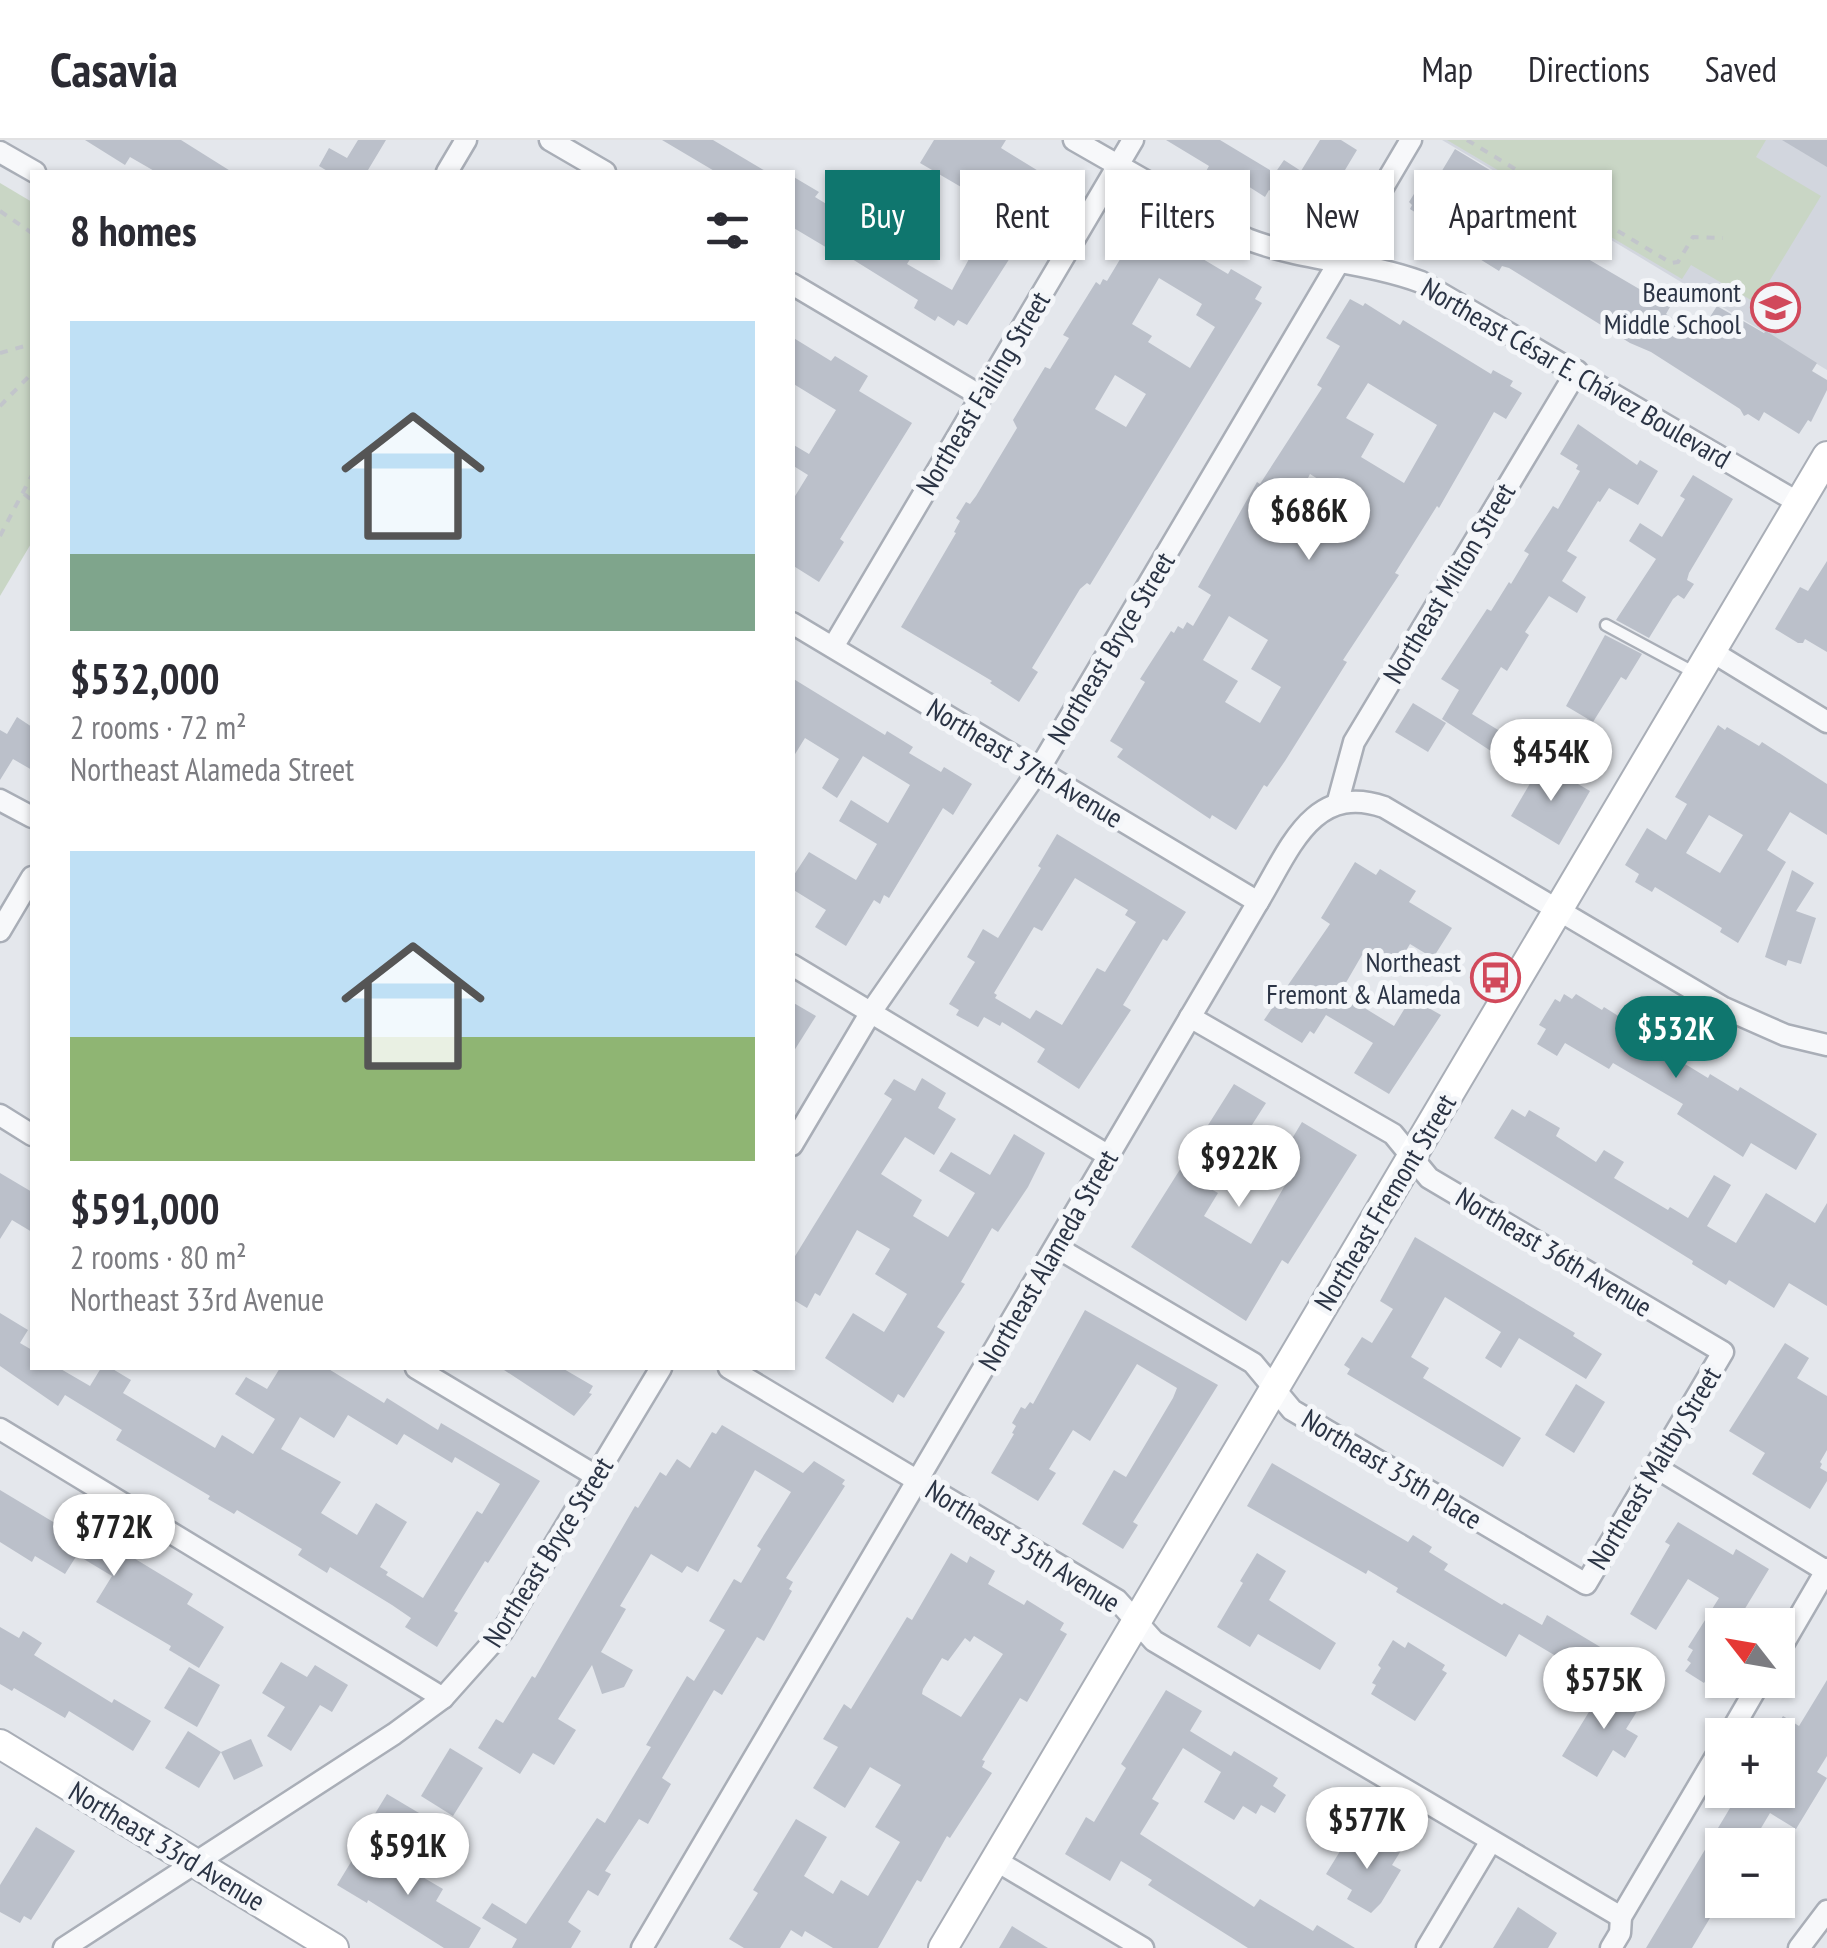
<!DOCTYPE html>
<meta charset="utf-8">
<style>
body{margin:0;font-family:"PT Sans Narrow",sans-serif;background:#f7f7f7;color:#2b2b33;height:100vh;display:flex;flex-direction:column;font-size:38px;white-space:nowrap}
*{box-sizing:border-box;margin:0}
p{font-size:32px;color:#7c7c81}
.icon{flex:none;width:55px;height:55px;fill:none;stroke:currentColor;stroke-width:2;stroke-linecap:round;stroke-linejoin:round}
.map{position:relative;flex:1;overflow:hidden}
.sheet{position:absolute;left:30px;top:30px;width:765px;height:1200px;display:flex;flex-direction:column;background:#fff;border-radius:0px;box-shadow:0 2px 8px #0004}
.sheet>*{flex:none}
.hud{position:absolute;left:825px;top:30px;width:850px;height:90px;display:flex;gap:20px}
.needle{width:65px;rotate:301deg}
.buttons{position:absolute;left:1705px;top:1468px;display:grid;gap:20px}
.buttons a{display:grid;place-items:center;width:90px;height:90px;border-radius:0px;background:#fff;box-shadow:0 2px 8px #0004;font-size:50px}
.price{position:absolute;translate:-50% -85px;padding:0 22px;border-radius:35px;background:#fff;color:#222;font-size:32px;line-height:65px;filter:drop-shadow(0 2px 5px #0008)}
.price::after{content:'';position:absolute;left:50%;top:60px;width:30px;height:22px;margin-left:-15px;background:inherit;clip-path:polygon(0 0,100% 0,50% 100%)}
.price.on{background:#0f766e;color:#fff}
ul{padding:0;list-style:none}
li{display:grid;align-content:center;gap:20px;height:530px;padding:0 40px}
li span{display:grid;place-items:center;height:310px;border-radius:0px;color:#555}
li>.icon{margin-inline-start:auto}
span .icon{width:180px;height:180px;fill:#fffc;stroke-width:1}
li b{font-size:42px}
h2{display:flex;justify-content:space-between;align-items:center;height:120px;padding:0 40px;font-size:42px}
.chip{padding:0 35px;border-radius:0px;background:#fff;box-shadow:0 2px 8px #0004;font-size:35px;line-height:90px}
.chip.on{background:#0f766e;color:#fff}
header{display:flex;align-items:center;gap:60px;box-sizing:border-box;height:140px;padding:0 50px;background:#fff;border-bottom:2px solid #e1e1e2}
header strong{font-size:48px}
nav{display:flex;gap:55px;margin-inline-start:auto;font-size:35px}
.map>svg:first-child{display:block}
</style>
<header>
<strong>Casavia</strong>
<nav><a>Map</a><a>Directions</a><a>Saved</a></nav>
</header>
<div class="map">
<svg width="1827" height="1808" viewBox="0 0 1827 1808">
<rect width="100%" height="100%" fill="#e4e7ec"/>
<path fill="#d2d6de" d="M1442,0H1827V230L1623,107Z"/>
<g fill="#c9d6c5">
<path d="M1447,0H1766L1756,17L1821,56L1756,163L1691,125L1682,139Z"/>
<path d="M0,43L32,62V402L0,456Z"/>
</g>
<g fill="#bbc0ca" fill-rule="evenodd">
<path d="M85,0H181L232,32H156L130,17L125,25Z"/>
<path d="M358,0H386L368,30L373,32H329L319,26L329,8L347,18Z"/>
<path d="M662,0H713L767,32H716Z"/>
<path d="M934,0H1006L1001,8L1058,43L967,185L958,180L954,186L938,176L935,181L914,168L918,160L836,109L834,112L792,87V36L819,52L815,57L872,92L878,81L914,102L911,107L916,110L907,124L952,150L997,68L920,23Z"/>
<path d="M1166,0H1220L1275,33L1284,20L1301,31L1320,0H1341L1357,10L1339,40L1335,38L1320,64L1313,61L1310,67L1288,58L1287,61L1269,50L1265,57L1240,41L1237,46L1223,37L1220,42L1205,33L1209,26Z"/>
<path d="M1782,0H1827V27Z"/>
<path d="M1455,9L1526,52L1502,91L1539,89L1562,102L1572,84L1594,98L1583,116L1670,167L1666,174L1696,194H1699L1717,166L1764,193L1766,191L1817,223L1812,231L1827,240V250L1811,282L1808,280L1799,294L1764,272L1759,281L1748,274L1744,276L1740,269L1651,212L1630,203L1509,128L1502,126L1499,131L1446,98L1449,94L1410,69L1412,65L1409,62L1427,33L1437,39Z"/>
<path d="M1124,72L1228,134L1231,129L1262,147L1255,159L1262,163L1090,445L1087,443L1080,449L1032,528L1038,532L1019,562L990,543L992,541L901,487L956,393L954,392L960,381L956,378L966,362L970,364L976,356L1017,288L1013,280L1045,227L1050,229L1069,198L1063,195L1096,142L1100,145L1103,139L1107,141L1125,111L1107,100ZM1159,138L1202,164L1196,175L1215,187L1190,228L1148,202L1152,196L1132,184ZM1115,235L1146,254L1126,287L1095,269Z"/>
<path d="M1350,159L1363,166L1365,163L1400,185L1403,180L1491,234L1493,230L1513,241L1510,246L1522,253L1506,279L1494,272L1439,368L1437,366L1395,433L1399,435L1343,520L1347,522L1285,621L1267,647L1264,645L1236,690L1212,675L1210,679L1117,617L1123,609L1110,601L1145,542L1140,539L1171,491L1174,493L1178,486L1183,489L1187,482L1193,486L1211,455L1198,447L1257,342L1260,344L1322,248L1317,245L1340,206L1326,198ZM1368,243L1437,285L1404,343L1361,317L1374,294L1346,278ZM1310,334L1348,358L1322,400L1281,376L1304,338L1307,340ZM1229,476L1268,500L1251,529L1281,547L1260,583L1225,562L1238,541L1203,520Z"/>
<path d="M792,197L831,221L835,216L868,236L859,251L912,283L840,399L844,402L819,442L792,425V361L808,335L792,325V304L809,314L836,270L792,243Z"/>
<path d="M1578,284L1637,325L1640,320L1658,331L1638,365L1609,348L1600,362L1598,361L1567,411L1577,417L1562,441L1586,457L1577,473L1549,456L1525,492L1529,495L1507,531L1501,527L1472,574L1508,596L1497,615L1442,579L1459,550L1441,539L1487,469L1491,471L1509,442L1511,444L1529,414L1524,411L1553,366L1558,369L1580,331L1576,329L1578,325L1560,314Z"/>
<path d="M1693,335L1733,359L1689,433L1687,440L1694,444L1684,459L1678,455L1673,459L1649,498L1616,480L1656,419L1629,401L1640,383L1662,397L1685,359L1680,356Z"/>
<path d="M1827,421V512L1805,499L1803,503H1798L1775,489L1800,447L1808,451Z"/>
<path d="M1605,495L1642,514L1626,540L1621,537L1593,582L1566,566Z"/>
<path d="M792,538L885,595L887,591L913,607L909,613L941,632L944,627L972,644L953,675L943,668L889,758L884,755L880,764L874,760L846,806L815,787L826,770L792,749V738L809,712L856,740L877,704L839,681L851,660L888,683L910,645L863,616L837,658L822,648L839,619L805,598L792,619Z"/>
<path d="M1413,563L1446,583L1428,612L1395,592Z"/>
<path d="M17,577L32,587V630L13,619L0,640V590L7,594Z"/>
<path d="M1718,585L1725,590L1727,587L1759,606L1762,602L1827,644V695L1790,672L1767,710L1786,722L1738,803L1720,792L1722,788L1655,747L1652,752L1635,742L1639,734L1625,725L1647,688L1666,700L1687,664L1675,657ZM1709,675L1743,695L1720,733L1686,713Z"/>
<path d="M1542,623L1590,651L1559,705L1511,676Z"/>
<path d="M1057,694L1186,772L1167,801L1163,799L1123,865L1131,870L1079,949L1037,922L1045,909L1002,882L1000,886L984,877L978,887L956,875L959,870L949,864L975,822L967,817L983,789L998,798L1041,728L1038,726ZM1075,738L1128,770L1125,775L1136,782L1105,832L1097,828L1062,885L1036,870L1030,879L995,858L997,855L994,853L1034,787L1042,791Z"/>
<path d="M1355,722L1376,735L1380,729L1416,751L1409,762L1452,788L1433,818L1410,804L1392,834L1362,815L1340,853L1394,886L1411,858L1441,875L1389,954L1354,933L1373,903L1326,875L1314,894L1310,891L1302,903L1264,880L1330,784L1321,778Z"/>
<path d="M1792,730L1814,743L1796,771L1816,778L1801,824L1788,820L1786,826L1765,817Z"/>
<path d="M1564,854L1572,859L1576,854L1602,870L1604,867L1639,889L1635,895L1690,927L1708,938L1710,934L1738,951L1740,947L1817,994L1796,1030L1751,1003L1743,1017L1677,974L1683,964L1613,923L1609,929L1565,903L1557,916L1537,904L1546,889L1539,885L1555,859L1560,862Z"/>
<path d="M792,862L816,876L792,914Z"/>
<path d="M922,938L946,953L938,968L956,979L934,1015L905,997L881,1034L922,1060L913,1076L948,1097L975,1053L939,1031L951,1012L990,1035L1014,994L1045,1013L1028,1047L998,1092L992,1088L961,1142L965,1144L937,1187L945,1192L904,1258L898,1254L893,1263L825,1218L853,1173L884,1192L907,1154L875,1134L890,1109L857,1090L820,1156L815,1153L807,1168L792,1159V1121L892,959L884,954L894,939L915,951Z"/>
<path d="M1234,944L1266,963L1211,1049L1218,1053L1204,1076L1251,1104L1299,1021L1284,1012L1302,982L1357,1015L1288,1124L1282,1120L1246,1181L1131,1107Z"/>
<path d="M1512,969L1525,977L1529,970L1560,988L1556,996L1596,1022L1604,1010L1624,1022L1614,1038L1668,1070L1670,1067L1688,1078L1714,1035L1731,1045L1707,1086L1736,1103L1766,1053L1815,1083L1827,1063V1166L1789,1143L1774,1168L1729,1140L1726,1145L1692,1124L1693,1121L1494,998Z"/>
<path d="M0,1033L32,1052V1092L12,1080L0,1099Z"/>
<path d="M1415,1097L1575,1193L1573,1196L1602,1214L1586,1239L1519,1198L1501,1228L1485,1218L1501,1192L1445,1157L1411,1217L1429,1228L1423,1238L1521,1298L1503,1327L1347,1234L1350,1229L1344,1225L1362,1197L1372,1203L1393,1169L1380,1161Z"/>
<path d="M1085,1170L1218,1245L1133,1382L1138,1385L1123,1409L1082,1384L1114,1330L1126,1337L1173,1258L1177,1248L1137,1224L1090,1301L1073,1290L1049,1329L1056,1333L1038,1361L991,1333L1014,1294L1012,1293L1016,1286L1012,1283L1021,1267L1025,1269L1030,1262L1033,1264Z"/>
<path d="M0,1173L28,1190L20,1203L32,1210V1228H59L90,1246L101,1228H111L131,1240L123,1253L215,1308L222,1295L253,1314L275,1279L235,1254L246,1237L267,1249L280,1228H327L384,1263L387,1258L438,1290L441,1283L540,1341L488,1423L485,1421L454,1471L458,1473L437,1507L405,1487L411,1478L392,1465L330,1427L327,1433L298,1415L302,1409L237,1370L234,1374L208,1359L210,1356L116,1300L122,1290L65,1255L58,1266L0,1226ZM348,1275L397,1305L404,1294L452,1323L455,1317L500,1344L482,1374L477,1371L423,1458L386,1435L388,1432L380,1427L407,1382L376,1363L357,1395L321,1373L341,1342L281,1309L300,1277L334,1298Z"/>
<path d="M1785,1203L1809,1218L1797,1238L1827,1256V1310L1820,1322L1822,1324L1820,1328L1827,1332V1341L1810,1369L1752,1334L1765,1313L1729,1291Z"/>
<path d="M501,1228H562L593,1246L589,1253L592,1254L574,1276Z"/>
<path d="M1576,1244L1605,1262L1574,1313L1545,1295Z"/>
<path d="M722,1285L803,1333L814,1321L845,1340L842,1344L845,1346L786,1438L793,1442L789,1449L792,1451L764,1501L757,1497L722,1555L714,1550L662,1638L671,1644L648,1684L639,1679L605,1731L611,1734L598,1756L588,1750L568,1782L581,1791L571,1808H512L517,1799L482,1778L492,1763L526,1784L597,1678L605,1683L651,1607L646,1605L687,1536L694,1541L725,1490L709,1481L734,1439L741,1443L761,1409L757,1406L791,1352L755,1330L698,1432L687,1426L682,1433L651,1414L620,1466L626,1469L601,1512L633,1530L624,1547L602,1554L592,1525L558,1579L576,1590L554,1625L533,1613L520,1634L478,1608L496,1579L503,1583L532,1536L535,1538L635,1366L638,1368L660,1332L666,1336L677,1319L690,1328L712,1292L716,1294Z"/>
<path d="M1272,1323L1408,1402L1413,1395L1432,1407L1429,1412L1448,1424L1444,1430L1502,1465L1504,1463L1542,1485L1547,1475L1602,1508L1586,1534L1519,1494L1506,1517L1396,1452L1398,1448L1368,1430L1366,1434L1247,1366Z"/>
<path d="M0,1350L65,1389L71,1380L193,1454L187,1464L224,1487L199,1528L169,1510L171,1506L96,1462L112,1436L77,1415L65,1434L35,1416L32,1422L0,1402Z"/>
<path d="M1678,1382L1733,1415L1736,1409L1769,1429L1735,1485H1722V1528L1716,1524L1704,1543L1685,1531L1691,1523L1687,1520L1693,1510L1688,1507L1719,1458L1688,1439L1656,1490L1630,1474L1670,1405L1665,1402Z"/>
<path d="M951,1413L967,1423L970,1416L995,1431L988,1444L1024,1465L1027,1460L1064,1483L1060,1490L1067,1494L1027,1562L1020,1558L982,1620L985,1621L982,1627L992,1633L950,1698L947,1696L921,1742L917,1740L878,1808H833L805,1791L802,1797L791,1790L780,1808H744L729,1799L758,1753L753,1750L796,1679L827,1697L804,1736L833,1754L841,1740L868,1756L900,1702L875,1687L901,1645L870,1627L845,1668L813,1648L838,1607L823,1599L844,1564L851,1569L907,1477L912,1480ZM974,1496L1003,1514L961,1577L922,1554L923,1549L942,1518L948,1521L965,1498L970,1502Z"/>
<path d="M1257,1413L1286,1431L1269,1460L1336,1503L1320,1530L1258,1494L1250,1507L1217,1487L1243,1443L1240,1441Z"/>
<path d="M0,1487L19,1498L23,1491L42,1503L34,1515L112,1563L114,1559L151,1581L133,1611L69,1571L65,1578L14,1548L12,1551L0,1544Z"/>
<path d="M1393,1500L1405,1508L1408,1502L1445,1525L1442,1530L1447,1533L1415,1581L1371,1554L1376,1545L1372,1543L1381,1528L1378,1525Z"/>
<path d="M281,1522L307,1537L315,1525L348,1545L332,1572L320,1565L291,1611L267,1596L285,1567L262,1553Z"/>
<path d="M189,1527L220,1545L197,1587L164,1568Z"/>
<path d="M1827,1540V1616L1817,1632L1827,1638L1796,1689L1770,1673L1751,1705H1722V1758L1692,1808H1646L1736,1658L1746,1664L1755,1650H1778V1595L1772,1593L1783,1576L1799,1586Z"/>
<path d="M1606,1544L1641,1565L1626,1589L1638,1596L1625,1618L1613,1610L1597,1637L1562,1616Z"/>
<path d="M1166,1550L1202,1571L1190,1591L1231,1616L1234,1611L1278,1638L1273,1646L1286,1655L1275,1673L1261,1665L1256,1674L1243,1666L1234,1680L1204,1662L1221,1632L1183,1608L1152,1659L1159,1663L1140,1694L1254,1767L1260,1759L1313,1791L1317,1785L1355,1808H1248L1148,1745L1152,1740L1121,1721L1110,1741L1065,1714L1086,1677L1094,1682L1126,1628L1121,1624Z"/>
<path d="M188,1591L221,1612L199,1648L165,1628Z"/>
<path d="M251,1599L263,1626L234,1640L221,1612Z"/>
<path d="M450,1608L483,1628L453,1676L421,1656Z"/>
<path d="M387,1654L419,1673L406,1696L373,1677Z"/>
<path d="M36,1687L75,1711L31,1780L24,1776L20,1783L0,1772V1745Z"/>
<path d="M1381,1697L1402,1709L1392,1725L1401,1730L1381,1763L1371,1773L1347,1759L1352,1750L1326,1734L1342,1708L1349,1712L1357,1699L1374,1709Z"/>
<path d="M393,1700L410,1711L402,1725L443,1749L436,1761L481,1788L469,1808H444L368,1760L367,1763L337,1745L354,1717L375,1729Z"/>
<path d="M1518,1767L1557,1793L1548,1808H1493Z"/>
<path d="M1012,1786L1048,1808H999Z"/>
</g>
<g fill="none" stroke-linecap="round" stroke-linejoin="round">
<defs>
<path id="service" d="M1606,485L1697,534"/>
<g id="minor">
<path d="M550,0L605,32"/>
<path d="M1074,0L1247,99C1304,121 1364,121 1421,142L1799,363"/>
<path d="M0,12L35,32"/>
<path d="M447,32L466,0"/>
<path d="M792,144L981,256"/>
<path d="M792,483L1258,762"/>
<path d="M833,507L1133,0"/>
<path d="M1711,511L1827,582"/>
<path d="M0,660L32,677"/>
<path d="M1338,661L1354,602L1577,231"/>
<path d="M0,791L32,737"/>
<path d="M792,825L1109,1016"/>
<path d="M0,975L32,995"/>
<path d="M792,1005L871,872L1038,631L1411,0"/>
<path d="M1056,1107L1253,1223L1292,1270L1586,1444L1723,1212L1429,1038L1393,994L1190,877"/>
<path d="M416,1228L596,1336"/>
<path d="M729,1228L1117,1460L1154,1501L1621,1777"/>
<path d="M0,1289L443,1558"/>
<path d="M1655,1327L1826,1431"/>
<path d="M1778,1513L1827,1429"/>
<path d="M1729,1595L1761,1540"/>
<path d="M995,1720L1143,1808"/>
<path d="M64,1808L394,1594L443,1558L502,1492L661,1228"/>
<path d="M642,1808L1258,762C1289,711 1312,642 1384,667L1724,868L1785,895L1827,905"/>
<path d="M1427,1808L1491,1701"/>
<path d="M1611,1808L1620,1793L1621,1777L1722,1606"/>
<path d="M1799,1808L1827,1771"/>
</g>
<g id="secondary">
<path d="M0,1604L334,1808"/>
<path d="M943,1808L1827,316"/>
</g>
</defs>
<use href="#service" stroke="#a9aeb7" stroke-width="15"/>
<use href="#minor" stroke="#a9aeb7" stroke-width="25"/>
<use href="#secondary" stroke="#a9aeb7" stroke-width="32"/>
<g stroke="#c2c5cb" stroke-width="4" stroke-dasharray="8 8" stroke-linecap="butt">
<path d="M1467,0L1671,123L1678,122L1693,97L1723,98"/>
<path d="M0,71L32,93"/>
<path d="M0,213L32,204"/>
<path d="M0,266L32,233"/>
<path d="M24,354L32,360"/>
<path d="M0,396L32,335"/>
</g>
<use href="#service" stroke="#f7f8fa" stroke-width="10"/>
<use href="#minor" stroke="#f7f8fa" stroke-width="20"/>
<use href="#secondary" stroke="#fff" stroke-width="28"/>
</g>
<defs>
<symbol id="school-ring" viewBox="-11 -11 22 22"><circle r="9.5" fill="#f4f6f9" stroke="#d1495b" stroke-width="1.5"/><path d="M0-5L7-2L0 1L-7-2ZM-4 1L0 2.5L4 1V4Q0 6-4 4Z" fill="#d1495b"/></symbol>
<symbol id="bus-ring" viewBox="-11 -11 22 22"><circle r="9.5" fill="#f4f6f9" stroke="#d1495b" stroke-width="1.5"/><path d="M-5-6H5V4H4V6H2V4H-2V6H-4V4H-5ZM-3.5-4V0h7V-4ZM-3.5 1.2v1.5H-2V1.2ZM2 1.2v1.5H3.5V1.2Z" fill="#d1495b"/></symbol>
</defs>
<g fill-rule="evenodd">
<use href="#school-ring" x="1748" y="140" width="55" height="55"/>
<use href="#bus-ring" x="1468" y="810" width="55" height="55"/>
</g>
<g text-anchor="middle" stroke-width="10" stroke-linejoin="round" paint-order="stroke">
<g font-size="28" fill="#2b3445" stroke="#f4f6f9" text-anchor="end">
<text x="1741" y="162">Beaumont<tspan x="1741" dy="32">Middle School</tspan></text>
<text x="1461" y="832">Northeast<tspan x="1461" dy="32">Fremont &amp; Alameda</tspan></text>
</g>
<g font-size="28" fill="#2b3445" stroke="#f4f6f9">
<text transform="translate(1576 233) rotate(30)" y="10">Northeast César E. Chávez Boulevard</text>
<text transform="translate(983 253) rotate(-59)" y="10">Northeast Failing Street</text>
<text transform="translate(1449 443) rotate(-59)" y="10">Northeast Milton Street</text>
<text transform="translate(1111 508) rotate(-59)" y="10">Northeast Bryce Street</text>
<text transform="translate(1025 623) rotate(31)" y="10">Northeast 37th Avenue</text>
<text transform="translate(1385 1062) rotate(-59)" y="10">Northeast Fremont Street</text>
<text transform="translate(1554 1112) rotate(31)" y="10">Northeast 36th Avenue</text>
<text transform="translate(1048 1120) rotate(-60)" y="10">Northeast Alameda Street</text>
<text transform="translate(1654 1328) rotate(-59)" y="10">Northeast Maltby Street</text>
<text transform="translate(1392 1329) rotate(31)" y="10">Northeast 35th Place</text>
<text transform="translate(1023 1406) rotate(32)" y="10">Northeast 35th Avenue</text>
<text transform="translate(548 1412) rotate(-58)" y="10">Northeast Bryce Street</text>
<text transform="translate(167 1706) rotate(31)" y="10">Northeast 33rd Avenue</text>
</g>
</g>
</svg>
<div class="buttons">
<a><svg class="needle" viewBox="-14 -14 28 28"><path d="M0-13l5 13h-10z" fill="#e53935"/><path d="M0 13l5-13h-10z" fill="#7c7c81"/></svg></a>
<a>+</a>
<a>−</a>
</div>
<b class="price" style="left:1309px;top:423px">$686K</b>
<b class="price" style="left:1551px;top:664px">$454K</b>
<b class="price on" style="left:1676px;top:941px">$532K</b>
<b class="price" style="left:1239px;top:1070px">$922K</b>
<b class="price" style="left:114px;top:1439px">$772K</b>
<b class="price" style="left:1604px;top:1592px">$575K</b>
<b class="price" style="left:1367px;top:1732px">$577K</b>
<b class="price" style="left:408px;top:1758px">$591K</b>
<div class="hud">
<a class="chip on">Buy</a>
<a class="chip">Rent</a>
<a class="chip">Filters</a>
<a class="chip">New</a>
<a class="chip">Apartment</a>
</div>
<section class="sheet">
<h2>8 homes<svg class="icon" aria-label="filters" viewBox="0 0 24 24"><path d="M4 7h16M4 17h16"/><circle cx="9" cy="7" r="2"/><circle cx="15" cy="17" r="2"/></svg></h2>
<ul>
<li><span style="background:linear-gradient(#bfe0f5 75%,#7fa58c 0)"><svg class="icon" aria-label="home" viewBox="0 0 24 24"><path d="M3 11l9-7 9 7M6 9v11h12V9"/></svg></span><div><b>$532,000</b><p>2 rooms · 72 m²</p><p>Northeast Alameda Street</p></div></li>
<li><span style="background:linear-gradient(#bfe0f5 60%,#8fb573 0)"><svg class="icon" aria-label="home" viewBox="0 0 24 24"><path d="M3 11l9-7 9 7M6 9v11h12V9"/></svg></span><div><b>$591,000</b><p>2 rooms · 80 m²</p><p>Northeast 33rd Avenue</p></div></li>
</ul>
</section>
</div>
